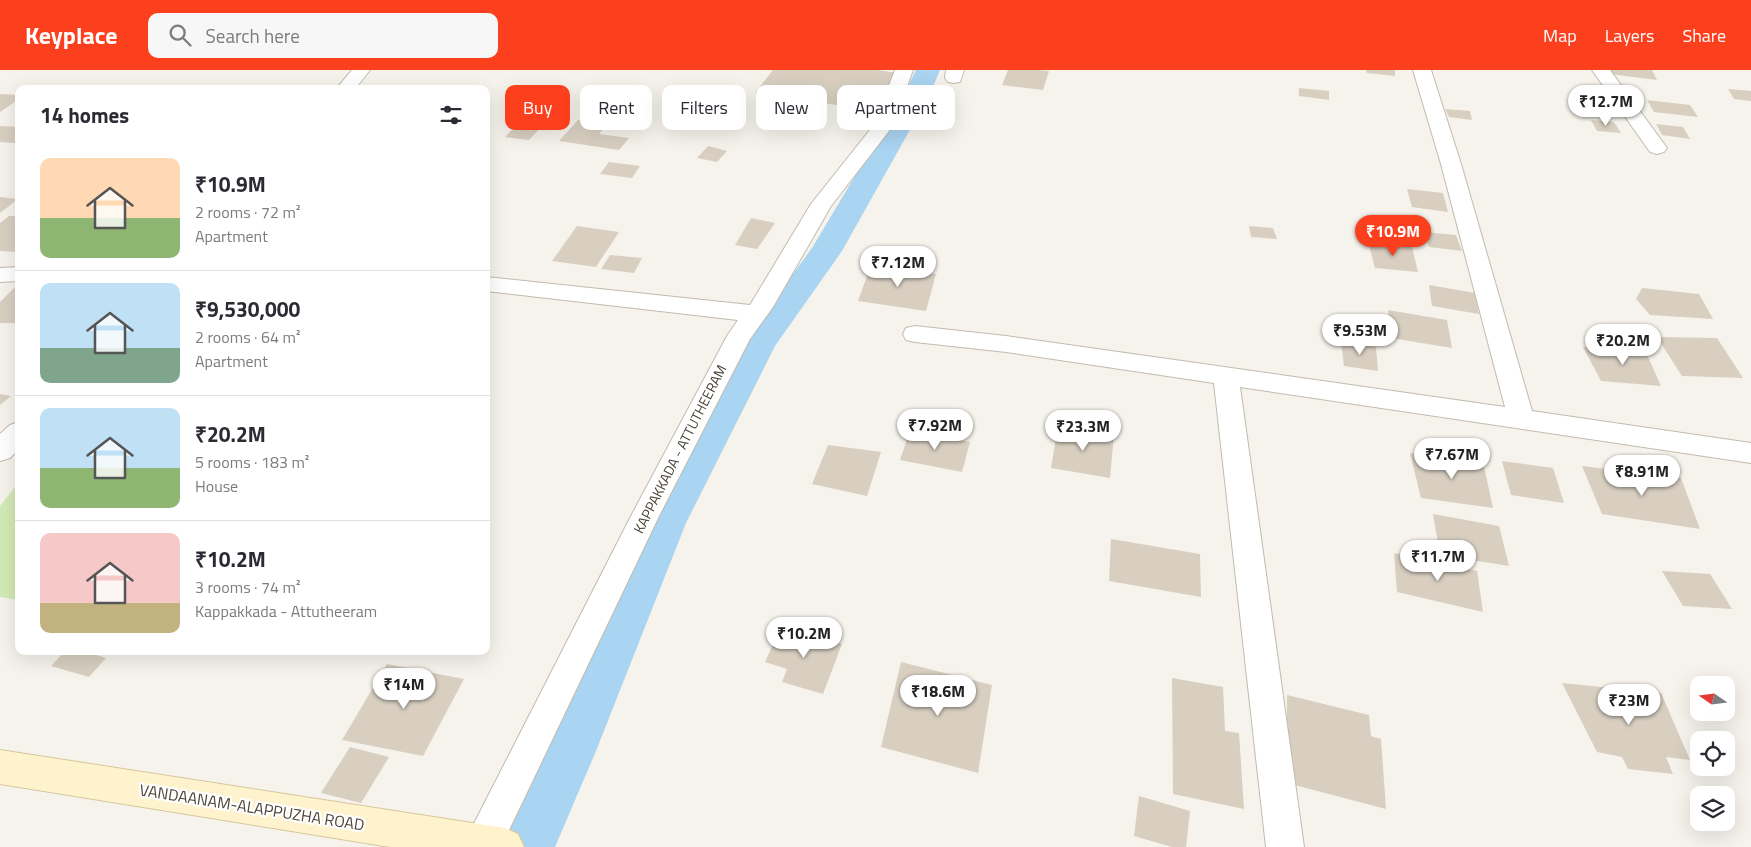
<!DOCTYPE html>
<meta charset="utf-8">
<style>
body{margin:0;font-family:"Titillium Web",sans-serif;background:#f7f7f7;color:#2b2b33;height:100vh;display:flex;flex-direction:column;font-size:19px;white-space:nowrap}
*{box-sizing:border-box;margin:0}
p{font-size:16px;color:#7c7c81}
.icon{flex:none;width:28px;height:28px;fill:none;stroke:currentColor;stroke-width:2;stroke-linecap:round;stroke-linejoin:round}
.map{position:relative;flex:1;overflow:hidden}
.sheet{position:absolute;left:15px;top:15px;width:475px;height:570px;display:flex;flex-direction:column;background:#fff;border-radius:10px;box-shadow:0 5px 20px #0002}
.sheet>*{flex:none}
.banner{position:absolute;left:505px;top:15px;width:475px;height:45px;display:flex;gap:10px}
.needle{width:32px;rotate:284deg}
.buttons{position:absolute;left:1690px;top:606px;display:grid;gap:10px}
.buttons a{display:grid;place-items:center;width:45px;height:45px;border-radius:10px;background:#fff;box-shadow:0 5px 20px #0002;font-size:25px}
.price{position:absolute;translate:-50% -42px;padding:0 11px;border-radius:18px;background:#fff;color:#222;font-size:16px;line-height:32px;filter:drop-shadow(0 1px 2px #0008)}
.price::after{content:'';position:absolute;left:50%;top:30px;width:15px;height:11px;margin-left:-8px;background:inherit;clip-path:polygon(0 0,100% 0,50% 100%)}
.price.selected{background:#fc3f1d;color:#fff}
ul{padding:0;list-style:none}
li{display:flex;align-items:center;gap:15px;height:125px;padding:0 25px}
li+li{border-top:1px solid #e1e1e2}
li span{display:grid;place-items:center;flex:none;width:140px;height:100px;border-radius:10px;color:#555}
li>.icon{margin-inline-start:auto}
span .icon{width:60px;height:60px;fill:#fffc;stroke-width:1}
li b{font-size:21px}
h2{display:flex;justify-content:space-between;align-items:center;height:60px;padding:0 25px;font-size:21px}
.tag{padding:0 18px;border-radius:10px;background:#fff;box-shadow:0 5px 20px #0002;font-size:18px;line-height:45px}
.tag.selected{background:#fc3f1d;color:#fff}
header{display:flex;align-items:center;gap:30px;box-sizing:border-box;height:70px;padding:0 25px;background:#fc3f1d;color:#fff}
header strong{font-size:24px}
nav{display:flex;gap:28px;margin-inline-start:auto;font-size:18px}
.search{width:350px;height:45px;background:#f7f7f7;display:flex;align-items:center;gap:12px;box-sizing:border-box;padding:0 18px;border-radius:10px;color:#7c7c81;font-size:19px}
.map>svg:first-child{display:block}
</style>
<header>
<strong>Keyplace</strong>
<div class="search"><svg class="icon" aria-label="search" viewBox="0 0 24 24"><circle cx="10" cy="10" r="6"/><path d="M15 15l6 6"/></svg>Search here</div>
<nav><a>Map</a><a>Layers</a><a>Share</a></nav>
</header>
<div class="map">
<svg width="1751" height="777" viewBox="0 0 1751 777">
<rect width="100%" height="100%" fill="#f6f3ec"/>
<path fill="#d2eab5" d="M19,412V530L0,527V436Z"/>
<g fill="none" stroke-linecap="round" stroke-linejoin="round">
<path fill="#a9d4f2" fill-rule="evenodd" d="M916,0H940L930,24L842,181L775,276L686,453L596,681L555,777H502L553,666L650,441L743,272L812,178L904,24Z"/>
</g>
<g fill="#d8cfc1">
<path d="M773,0H878L898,3L877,41L755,23Z"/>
<path d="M1008,0H1038L1049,1L1043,20L1002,15Z"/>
<path d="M1366,0H1395V6L1367,3Z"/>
<path d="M1607,0H1652L1657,10L1609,4Z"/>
<path d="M1299,18L1329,21V30L1299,26Z"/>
<path d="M1728,19L1751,21V31L1734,29Z"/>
<path d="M0,24L19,25V29L0,42Z"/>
<path d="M1647,30L1690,35L1698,47L1654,42Z"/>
<path d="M1445,39L1470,41L1472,50L1449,47Z"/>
<path d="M521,50L545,53L529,70L505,67Z"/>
<path d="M578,50L607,54L599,64L629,68L619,80L559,71Z"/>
<path d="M1591,50L1614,52L1621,63L1597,61Z"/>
<path d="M1656,54L1683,57L1690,69L1662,65Z"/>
<path d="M0,56L19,57V70L15,73L0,72Z"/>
<path d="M708,76L727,81L717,92L697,88Z"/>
<path d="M609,92L640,96L632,108L600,104Z"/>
<path d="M1407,119L1443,123L1448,142L1412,137Z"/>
<path d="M0,127L18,129L0,143Z"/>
<path d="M9,146H19V182L0,181V153Z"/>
<path d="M751,148L775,153L757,179L735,175Z"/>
<path d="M577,156L619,162L596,197L552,191Z"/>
<path d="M1249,156L1273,158L1277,169L1251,167Z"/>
<path d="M1424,162L1456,165L1462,181L1429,177Z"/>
<path d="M1368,171L1412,177L1418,202L1375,198Z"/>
<path d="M610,185L642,188L634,203L601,199Z"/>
<path d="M871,195L936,204L926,241L858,231Z"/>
<path d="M17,215H19V253H0V232Z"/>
<path d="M1429,215L1475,223L1479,244L1432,236Z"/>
<path d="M1642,218L1699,224L1713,249L1650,245L1636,229Z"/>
<path d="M1388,240L1447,250L1452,278L1391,268Z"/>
<path d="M1657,267L1717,268L1743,308L1682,306Z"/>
<path d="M1341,271L1376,277L1378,301L1344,296Z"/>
<path d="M1583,277L1645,280L1661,316L1601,311Z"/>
<path d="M0,324L11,326L0,335Z"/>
<path d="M1058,356L1114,365L1110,408L1051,398Z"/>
<path d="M910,360L970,372L962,402L900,390Z"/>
<path d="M828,375L881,382L867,426L812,414Z"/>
<path d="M1410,383L1483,392L1493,438L1421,428Z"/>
<path d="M1502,391L1553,398L1564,433L1511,425Z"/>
<path d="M1582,396L1681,408L1700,459L1602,444Z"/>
<path d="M1433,444L1499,456L1509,496L1440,485Z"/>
<path d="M1111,469L1200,484L1201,527L1109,511Z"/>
<path d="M1394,483L1477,501L1483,542L1397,522Z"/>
<path d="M1662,501L1710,504L1732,539L1683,536Z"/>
<path d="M781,557L842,574L823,624L782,612L787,599L765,592Z"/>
<path d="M65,581H83L106,588L89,607L51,596Z"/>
<path d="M901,592L992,615L978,703L881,677Z"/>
<path d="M387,594L464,609L423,686L342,670Z"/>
<path d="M1172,608L1223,617L1225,661L1239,663L1244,739L1173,724Z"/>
<path d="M1562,613L1661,623L1690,690L1666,687L1673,704L1628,699L1622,687L1597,682Z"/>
<path d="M1287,625L1369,645L1371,666L1381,669L1386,739L1287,713Z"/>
<path d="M350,677L389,687L361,733L321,723Z"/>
<path d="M1139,726L1190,741L1186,777H1172L1134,766Z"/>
</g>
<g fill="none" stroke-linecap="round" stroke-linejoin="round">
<defs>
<g id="street">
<path d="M352,0H370L355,19H336Z"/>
<path d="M895,0H913L892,57L831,136L773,237L750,269L659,446L501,777H462L631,446L727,266L738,250L486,221V207L750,235L811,134L873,56Z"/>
<path d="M946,0H964L960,12L954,13L948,12L945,8Z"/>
<path d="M1413,0H1431L1461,94L1532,341L1751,373V393L1240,317L1304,777H1266L1214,313L1006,282L915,272L906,270L903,264L906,258L915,256L1006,266L1505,337L1441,94Z"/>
<path d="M1592,0H1610L1667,78L1664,82L1657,84L1650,82Z"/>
<path d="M19,197V211L0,212V198Z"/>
<path d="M19,352V379L10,388L0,391V364L10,355Z"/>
</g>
<path id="secondary" d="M0,680L505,758L518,764L524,777H390L0,714Z"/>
</defs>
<use href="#street" stroke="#c2bbae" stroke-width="2"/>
<use href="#secondary" stroke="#d6c79b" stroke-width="2"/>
<use href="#street" fill="#fff" fill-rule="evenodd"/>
<use href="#secondary" fill="#fff3cd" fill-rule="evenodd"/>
</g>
<g text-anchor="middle" stroke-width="4.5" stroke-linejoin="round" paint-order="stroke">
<g font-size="14" fill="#4b4439" stroke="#fff">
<text transform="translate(680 379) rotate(-63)" y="5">KAPPAKKADA - ATTUTHEERAM</text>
</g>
<g font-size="16" fill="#4b4439" stroke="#fff">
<text transform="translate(252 737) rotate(9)" y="6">VANDAANAM-ALAPPUZHA ROAD</text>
</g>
</g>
</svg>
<div class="buttons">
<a><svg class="needle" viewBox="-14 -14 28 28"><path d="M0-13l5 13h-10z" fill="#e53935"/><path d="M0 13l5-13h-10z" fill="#7c7c81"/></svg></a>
<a><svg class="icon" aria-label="locate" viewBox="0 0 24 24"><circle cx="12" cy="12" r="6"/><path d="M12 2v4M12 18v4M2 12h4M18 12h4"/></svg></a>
<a><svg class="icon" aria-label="layers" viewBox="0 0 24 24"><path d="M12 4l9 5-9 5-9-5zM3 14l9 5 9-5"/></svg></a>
</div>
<b class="price" style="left:1606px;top:57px">₹12.7M</b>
<b class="price selected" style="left:1393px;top:187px">₹10.9M</b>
<b class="price" style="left:898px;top:218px">₹7.12M</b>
<b class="price" style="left:1360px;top:286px">₹9.53M</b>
<b class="price" style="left:1623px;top:296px">₹20.2M</b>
<b class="price" style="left:935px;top:381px">₹7.92M</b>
<b class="price" style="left:1083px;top:382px">₹23.3M</b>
<b class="price" style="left:1452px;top:410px">₹7.67M</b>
<b class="price" style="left:1642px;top:427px">₹8.91M</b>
<b class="price" style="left:1438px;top:512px">₹11.7M</b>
<b class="price" style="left:804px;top:589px">₹10.2M</b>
<b class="price" style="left:404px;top:640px">₹14M</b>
<b class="price" style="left:938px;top:647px">₹18.6M</b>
<b class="price" style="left:1629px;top:656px">₹23M</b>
<div class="banner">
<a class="tag selected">Buy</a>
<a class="tag">Rent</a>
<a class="tag">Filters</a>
<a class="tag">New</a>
<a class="tag">Apartment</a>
</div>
<section class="sheet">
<h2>14 homes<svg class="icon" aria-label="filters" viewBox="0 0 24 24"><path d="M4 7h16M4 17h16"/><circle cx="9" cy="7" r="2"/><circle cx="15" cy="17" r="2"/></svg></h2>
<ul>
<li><span style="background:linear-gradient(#ffd9b3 60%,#8fb573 0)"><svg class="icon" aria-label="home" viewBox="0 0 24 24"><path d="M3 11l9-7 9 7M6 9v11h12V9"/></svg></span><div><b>₹10.9M</b><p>2 rooms · 72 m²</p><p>Apartment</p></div></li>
<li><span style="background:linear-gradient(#bfe0f5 65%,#7fa58c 0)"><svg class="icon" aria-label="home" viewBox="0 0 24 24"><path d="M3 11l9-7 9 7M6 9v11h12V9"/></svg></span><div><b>₹9,530,000</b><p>2 rooms · 64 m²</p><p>Apartment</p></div></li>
<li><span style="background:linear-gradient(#bfe0f5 60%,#8fb573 0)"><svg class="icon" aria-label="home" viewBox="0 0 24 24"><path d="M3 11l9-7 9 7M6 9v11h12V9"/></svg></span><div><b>₹20.2M</b><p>5 rooms · 183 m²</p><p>House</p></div></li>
<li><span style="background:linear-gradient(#f6c9c9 70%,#c2b280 0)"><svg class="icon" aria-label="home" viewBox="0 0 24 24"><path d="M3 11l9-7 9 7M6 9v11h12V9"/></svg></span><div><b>₹10.2M</b><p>3 rooms · 74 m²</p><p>Kappakkada - Attutheeram</p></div></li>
</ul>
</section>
</div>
